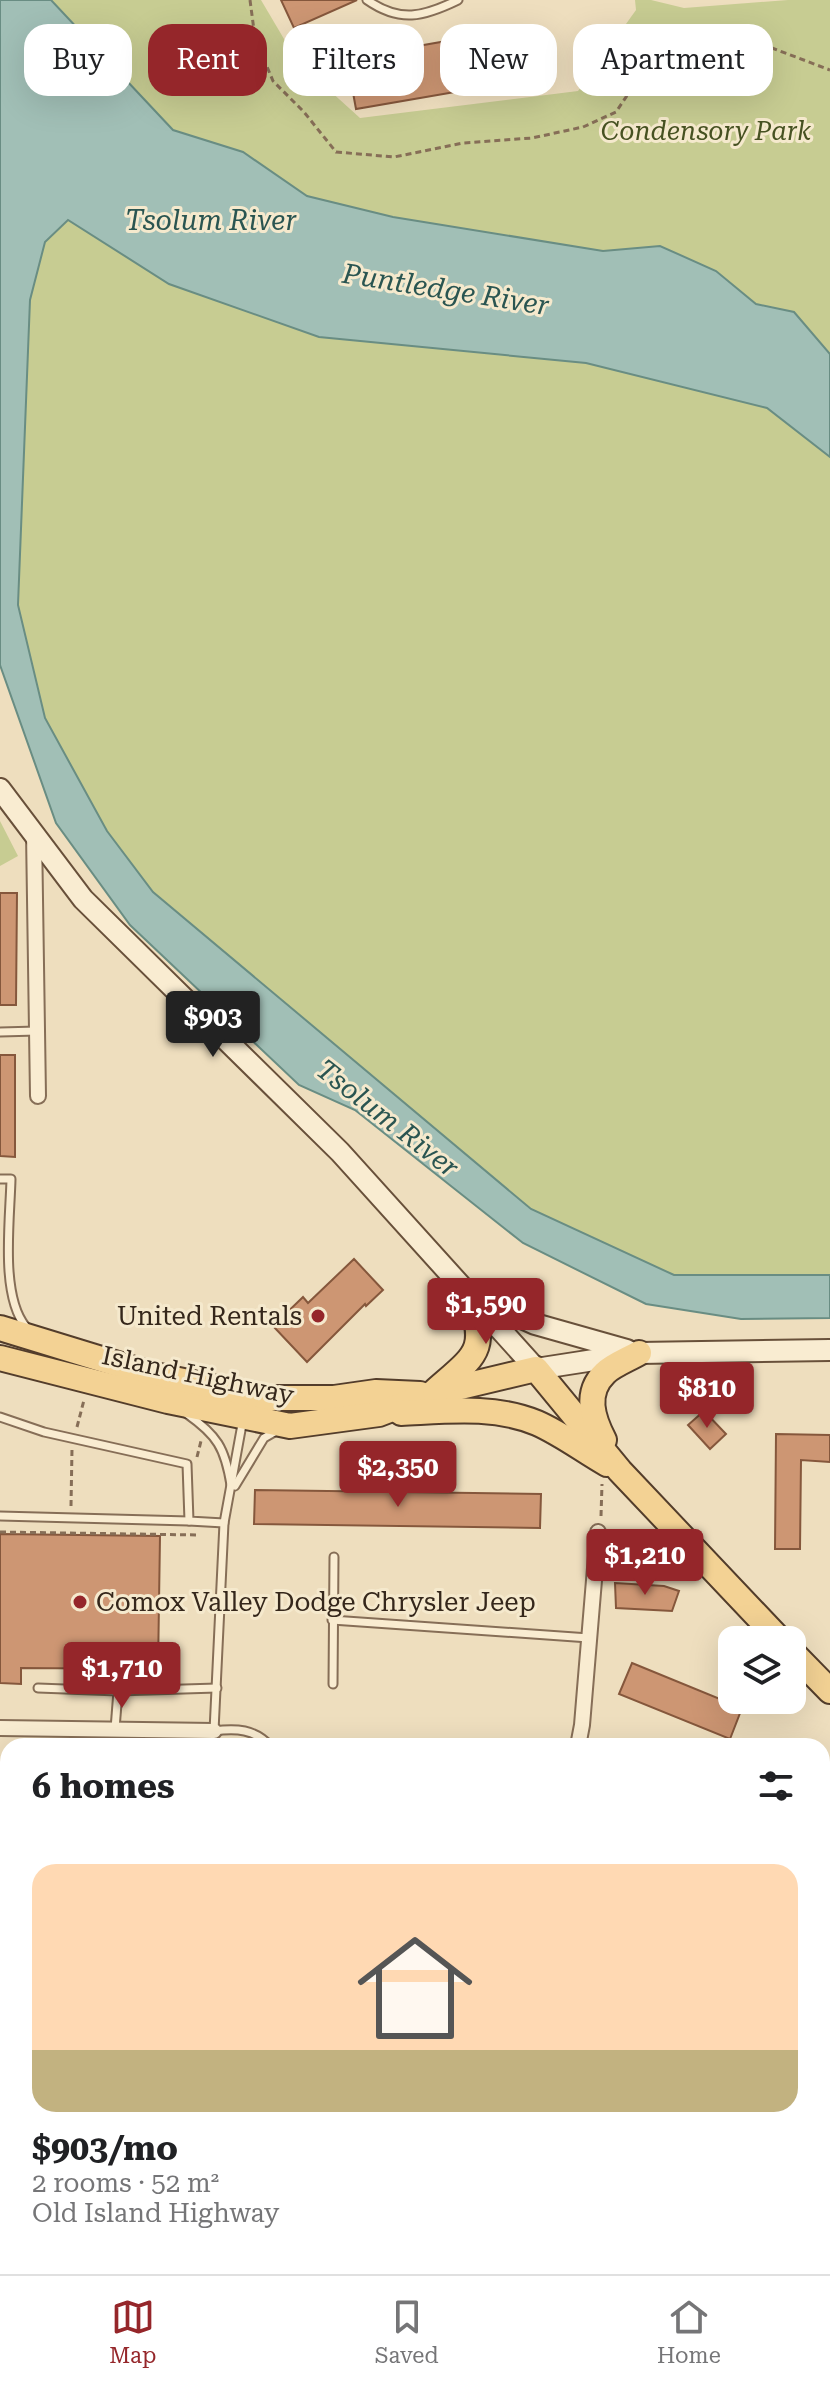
<!DOCTYPE html>
<meta charset="utf-8">
<style>
body{margin:0;font-family:"Roboto Serif",serif;background:#f2f2f2;color:#202124;height:100vh;display:flex;flex-direction:column;font-size:30px;white-space:nowrap}
*{box-sizing:border-box;margin:0}
p{font-size:26px;color:#757577}
.icon{flex:none;width:44px;height:44px;fill:none;stroke:currentColor;stroke-width:2;stroke-linecap:round;stroke-linejoin:round}
.map{position:relative;flex:1;overflow:hidden}
.drawer{position:absolute;left:0px;top:1738px;width:830px;height:536px;display:flex;flex-direction:column;background:#fff;border-radius:24px 24px 0 0;box-shadow:0 8px 32px #0002}
.drawer>*{flex:none}
.banner{position:absolute;left:24px;top:24px;width:782px;height:72px;display:flex;gap:16px}
.tools{position:absolute;left:718px;top:1626px;display:grid;gap:16px}
.tools a{display:grid;place-items:center;width:88px;height:88px;border-radius:16px;background:#fff;box-shadow:0 8px 32px #0002;font-size:40px}
.price{position:absolute;translate:-50% -68px;padding:0 18px;border-radius:8px;background:#95262a;color:#fff;font-size:26px;line-height:52px;filter:drop-shadow(0 2px 4px #0008)}
.price::after{content:'';position:absolute;left:50%;top:48px;width:24px;height:18px;margin-left:-12px;background:inherit;clip-path:polygon(0 0,100% 0,50% 100%)}
.price.active{background:#222;color:#fff}
ul{padding:0;list-style:none}
li{display:grid;align-content:center;gap:16px;height:424px;padding:0 32px}
li+li{border-top:2px solid #e0e0e0}
li span{display:grid;place-items:center;height:248px;border-radius:24px;color:#555}
li>.icon{margin-inline-start:auto}
span .icon{width:144px;height:144px;fill:#fffc;stroke-width:1}
li b{font-size:34px}
h2{display:flex;justify-content:space-between;align-items:center;height:96px;padding:0 32px;font-size:34px}
.tag{padding:0 28px;border-radius:24px;background:#fff;box-shadow:0 8px 32px #0002;font-size:28px;line-height:72px}
.tag.active{background:#95262a;color:#fff}
.tab-bar{display:flex;justify-content:space-around;align-items:center;height:112px;border-top:2px solid #e0e0e0;background:#fff;font-size:22px;color:#757577}
.tab-bar a{display:grid;justify-items:center;gap:4px}
.tab-bar .active{color:#95262a}
.map>svg:first-child{display:block}
</style>
<div class="map">
<svg width="830" height="2274" viewBox="0 0 830 2274">
<rect width="100%" height="100%" fill="#eedebe"/>
<g fill="#c7cc92">
<path d="M51,0H261L297,61L360,118L578,91L636,10L635,0H651L684,8L788,0H830V354L794,312L756,304L716,271L660,246L603,251L393,217L307,196L243,152L173,130Z"/>
<path d="M69,220L169,284L319,337L586,363L767,408L830,457V1275H674L531,1209L153,892L107,831L45,718L18,605L30,300L45,242Z"/>
<path d="M0,821L18,856L0,866Z"/>
<path d="M822,2196L830,2202V2260L827,2274H789L792,2266H822Z"/>
</g>
<path fill="#a1bfb6" stroke="#698d83" stroke-width="2" d="M0,0H51L173,130L243,152L307,196L393,217L603,251L660,246L716,271L756,304L794,312L830,354V457L767,408L586,363L319,337L169,284L68,220L45,242L30,300L18,605L45,718L107,831L153,892L531,1209L674,1275H830V1318L741,1319L646,1304L523,1243L355,1110L299,1085L130,925L56,823L0,665Z"/>
<g fill="#cd9673" stroke="#85573c" stroke-width="2">
<path d="M281,0H357L294,28Z"/>
<path d="M515,29L524,80L356,109L350,76L364,74L362,62L373,60L372,54Z"/>
<path d="M0,893H17L16,1005H0Z"/>
<path d="M0,1055H15V1157L0,1156Z"/>
<path d="M354,1259L383,1290L366,1306L365,1304L307,1362L273,1326L303,1297L308,1303Z"/>
<path d="M704,1411L726,1434L710,1449L688,1425Z"/>
<path d="M776,1434L830,1435V1462L801,1460L800,1549H775Z"/>
<path d="M255,1490L541,1494L540,1528L254,1524Z"/>
<path d="M0,1534L160,1536L158,1669L21,1668V1684L0,1683Z"/>
<path d="M615,1583L664,1586L679,1591L672,1611L616,1608Z"/>
<path d="M632,1663L742,1708L730,1739L619,1694Z"/>
</g>
<g fill="none" stroke-linecap="round" stroke-linejoin="round">
<defs>
<g id="lane">
<path d="M367,0C400,23 423,17 458,0"/>
<path d="M0,1032L37,1031"/>
<path d="M0,1179H11C10,1221 0,1296 26,1327"/>
<path d="M187,1414C217,1435 225,1448 231,1485"/>
<path d="M0,1417L44,1432L187,1464L189,1521L224,1523"/>
<path d="M243,1419L224,1523L214,1731C236,1728 255,1729 270,1746"/>
<path d="M235,1486L264,1438L278,1430"/>
<path d="M0,1516L189,1521"/>
<path d="M332,1620L589,1638"/>
<path d="M333,1684L334,1557"/>
<path d="M38,1688L118,1691L217,1688"/>
<path d="M115,1729L118,1691"/>
<path d="M545,1746L578,1745"/>
<path d="M769,2274L771,2266"/>
</g>
<g id="street">
<path d="M34,833L38,1096"/>
<path d="M0,1728L214,1731"/>
<path d="M578,1746L582,1725L598,1532"/>
<path d="M822,2017L830,2015"/>
<path d="M146,2274L150,2266"/>
<path d="M473,2274L480,2266"/>
</g>
<g id="secondary">
<path d="M0,789L83,899L340,1152L536,1369L639,1353L830,1350"/>
<path d="M473,1296L535,1324L627,1350"/>
</g>
<g id="primary">
<path d="M0,1328L150,1374L264,1398H334L376,1392L420,1394"/>
<path d="M0,1358L168,1401L290,1426L379,1414L431,1394L536,1369L620,1471L780,1640"/>
<path d="M435,1391C477,1354 489,1351 468,1293"/>
<path d="M401,1413C446,1411 494,1405 537,1423C562,1434 584,1451 607,1464"/>
<path d="M604,1440C593,1419 584,1393 605,1373C613,1365 629,1359 639,1353"/>
<path d="M792,1652L830,1691"/>
</g>
</defs>
<use href="#lane" stroke="#866e57" stroke-width="11"/>
<use href="#street" stroke="#866e57" stroke-width="18"/>
<use href="#secondary" stroke="#68503a" stroke-width="24"/>
<use href="#primary" stroke="#533d2b" stroke-width="28"/>
<g stroke="#866e57" stroke-width="3" stroke-dasharray="6 4" stroke-linecap="butt">
<path d="M250,0L255,38L273,81L304,112L336,152L394,157L463,143L532,138L583,127L616,112L646,67L753,29L772,48L830,70"/>
<path d="M77,1427L84,1400"/>
<path d="M197,1457L201,1441"/>
<path d="M71,1506L72,1449"/>
<path d="M601,1516L602,1484"/>
<path d="M0,1532L199,1535"/>
</g>
<use href="#lane" stroke="#f9ecd1" stroke-width="7"/>
<use href="#street" stroke="#f9ecd1" stroke-width="14"/>
<use href="#secondary" stroke="#f9ecd1" stroke-width="20"/>
<use href="#primary" stroke="#f3d294" stroke-width="24"/>
</g>
<g fill="#95262a" stroke="#f5e9cd" stroke-width="3">
<circle cx="318" cy="1316" r="8"/>
<circle cx="80" cy="1602" r="8"/>
</g>
<g text-anchor="middle" stroke-width="6" stroke-linejoin="round" paint-order="stroke">
<g font-size="26" font-style="italic" fill="#475222" stroke="#f5e9cd">
<text x="706" y="140">Condensory Park</text>
</g>
<g font-size="26" fill="#35271b" stroke="#f5e9cd" text-anchor="end">
<text x="302" y="1325">United Rentals</text>
<text x="96" y="1611" text-anchor="start">Comox Valley Dodge Chrysler Jeep</text>
</g>
<g font-size="26" fill="#35271b" stroke="#f5e9cd">
<text transform="translate(198 1375) rotate(12)" y="9">Island Highway</text>
</g>
<g font-size="28" font-style="italic" fill="#2a5551" stroke="#f5e9cd">
<text x="211" y="230">Tsolum River</text>
<text transform="translate(446 289) rotate(9)" y="10">Puntledge River</text>
<text transform="translate(388 1118) rotate(38)" y="10">Tsolum River</text>
</g>
</g>
</svg>
<div class="tools">
<a><svg class="icon" aria-label="layers" viewBox="0 0 24 24"><path d="M12 4l9 5-9 5-9-5zM3 14l9 5 9-5"/></svg></a>
</div>
<b class="price active" style="left:213px;top:1059px">$903</b>
<b class="price" style="left:486px;top:1346px">$1,590</b>
<b class="price" style="left:707px;top:1430px">$810</b>
<b class="price" style="left:398px;top:1509px">$2,350</b>
<b class="price" style="left:645px;top:1597px">$1,210</b>
<b class="price" style="left:122px;top:1710px">$1,710</b>
<div class="banner">
<a class="tag">Buy</a>
<a class="tag active">Rent</a>
<a class="tag">Filters</a>
<a class="tag">New</a>
<a class="tag">Apartment</a>
</div>
<section class="drawer">
<h2>6 homes<svg class="icon" aria-label="filters" viewBox="0 0 24 24"><path d="M4 7h16M4 17h16"/><circle cx="9" cy="7" r="2"/><circle cx="15" cy="17" r="2"/></svg></h2>
<ul>
<li><span style="background:linear-gradient(#ffd9b3 75%,#c2b280 0)"><svg class="icon" aria-label="home" viewBox="0 0 24 24"><path d="M3 11l9-7 9 7M6 9v11h12V9"/></svg></span><div><b>$903/mo</b><p>2 rooms · 52 m²</p><p>Old Island Highway</p></div></li>
</ul>
</section>
</div>
<nav class="tab-bar">
<a class="active"><svg class="icon" aria-label="map" viewBox="0 0 24 24"><path d="M3 6l6-2 6 2 6-2v14l-6 2-6-2-6 2zM9 4v14M15 6v14"/></svg>Map</a>
<a><svg class="icon" aria-label="saved" viewBox="0 0 24 24"><path d="M7 4h10v16l-5-4-5 4z"/></svg>Saved</a>
<a><svg class="icon" aria-label="home" viewBox="0 0 24 24"><path d="M3 11l9-7 9 7M6 9v11h12V9"/></svg>Home</a>
</nav>
